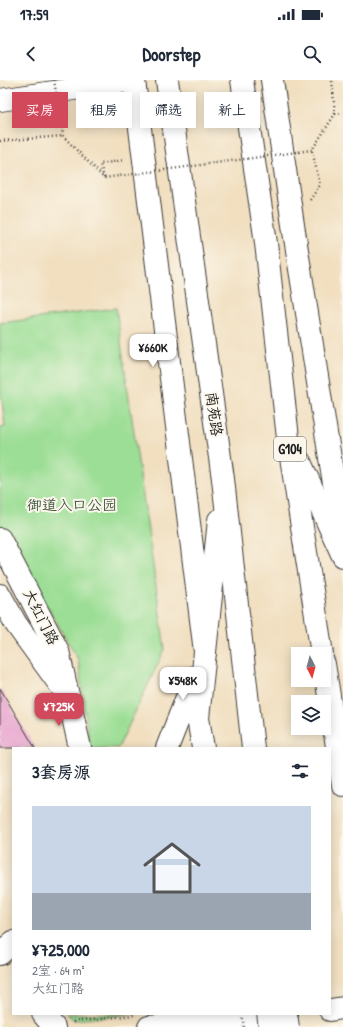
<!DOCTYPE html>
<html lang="zh">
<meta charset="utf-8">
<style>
body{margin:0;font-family:"Patrick Hand","LXGW WenKai TC",sans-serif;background:#f2f2f3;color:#1f2937;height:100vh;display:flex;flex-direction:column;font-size:15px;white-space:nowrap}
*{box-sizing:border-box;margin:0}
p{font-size:13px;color:#747a83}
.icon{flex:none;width:22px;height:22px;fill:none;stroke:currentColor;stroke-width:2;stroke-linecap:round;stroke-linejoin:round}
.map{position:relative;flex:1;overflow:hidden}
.side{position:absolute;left:12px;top:667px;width:319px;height:268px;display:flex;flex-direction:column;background:#fff;border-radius:0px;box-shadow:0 2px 10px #0003}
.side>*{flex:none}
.guide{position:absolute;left:12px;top:12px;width:319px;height:36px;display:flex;gap:8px}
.needle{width:26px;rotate:174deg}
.tools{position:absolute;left:291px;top:567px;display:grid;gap:8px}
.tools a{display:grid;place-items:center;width:40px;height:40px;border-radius:0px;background:#fff;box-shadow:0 2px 10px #0003;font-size:20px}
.price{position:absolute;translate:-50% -34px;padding:0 9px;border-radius:8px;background:#fff;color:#222;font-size:13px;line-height:26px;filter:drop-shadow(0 1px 2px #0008)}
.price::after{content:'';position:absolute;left:50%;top:24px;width:12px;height:9px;margin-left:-6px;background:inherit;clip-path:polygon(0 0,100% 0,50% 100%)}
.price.active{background:#d1495b;color:#fff}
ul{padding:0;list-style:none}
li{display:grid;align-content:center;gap:8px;height:212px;padding:0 20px}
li+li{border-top:1px solid #e0e1e3}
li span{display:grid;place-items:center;height:124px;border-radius:0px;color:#555}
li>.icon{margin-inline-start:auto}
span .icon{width:72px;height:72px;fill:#fffc;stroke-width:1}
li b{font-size:17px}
h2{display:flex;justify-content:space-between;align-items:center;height:48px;padding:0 20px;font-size:17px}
.chip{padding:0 14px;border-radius:0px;background:#fff;box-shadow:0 2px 10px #0003;font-size:14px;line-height:36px}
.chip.active{background:#d1495b;color:#fff}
.status{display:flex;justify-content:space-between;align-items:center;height:28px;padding:0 20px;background:#fff;direction:ltr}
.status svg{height:11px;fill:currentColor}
header{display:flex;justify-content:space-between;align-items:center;height:52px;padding:0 20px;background:#fff;font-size:18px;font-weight:700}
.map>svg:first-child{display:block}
</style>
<div class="status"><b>17:59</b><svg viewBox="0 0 49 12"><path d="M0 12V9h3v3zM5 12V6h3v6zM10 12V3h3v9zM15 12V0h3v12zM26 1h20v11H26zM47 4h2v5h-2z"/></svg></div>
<header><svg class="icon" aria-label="back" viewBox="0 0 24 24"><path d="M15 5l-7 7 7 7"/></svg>Doorstep<svg class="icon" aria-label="search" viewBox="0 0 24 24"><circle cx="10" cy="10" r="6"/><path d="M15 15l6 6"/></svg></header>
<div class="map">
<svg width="343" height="947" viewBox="0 0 343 947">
<rect width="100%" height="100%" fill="#fbf7ec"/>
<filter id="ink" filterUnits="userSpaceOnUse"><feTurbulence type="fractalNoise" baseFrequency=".025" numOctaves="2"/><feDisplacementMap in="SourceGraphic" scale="8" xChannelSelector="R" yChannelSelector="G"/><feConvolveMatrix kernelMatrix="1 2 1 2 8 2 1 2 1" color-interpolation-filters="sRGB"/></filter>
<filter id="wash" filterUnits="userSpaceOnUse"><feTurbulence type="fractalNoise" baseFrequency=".012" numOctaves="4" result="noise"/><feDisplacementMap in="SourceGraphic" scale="16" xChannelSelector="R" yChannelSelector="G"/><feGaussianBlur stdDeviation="0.9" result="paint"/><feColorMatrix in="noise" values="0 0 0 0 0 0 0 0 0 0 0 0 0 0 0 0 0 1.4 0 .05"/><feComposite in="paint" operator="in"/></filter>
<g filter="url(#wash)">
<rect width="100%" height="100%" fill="#f1dfc0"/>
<g fill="#9cde95" stroke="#5c7d58">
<path d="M116,228L165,569L118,668H90L78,579L0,445V347L5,346L0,304V243Z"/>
<path d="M67,934H135L74,940Z"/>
</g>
<g id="blocks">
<path fill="#e8a4cf" d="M0,608L35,668H0Z"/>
</g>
</g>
<g filter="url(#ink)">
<use href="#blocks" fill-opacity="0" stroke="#3c3935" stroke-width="1"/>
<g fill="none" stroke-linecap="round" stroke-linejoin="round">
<defs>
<g id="minor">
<path d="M134,0L205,572L198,638L203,668"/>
<path d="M272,0L293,145L343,460"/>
<path d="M0,20L134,0"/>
<path d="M0,459L58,571L80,668"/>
<path d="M0,515L16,544L63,609"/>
<path d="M167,668L195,597"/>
<path d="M0,874L13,862"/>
<path d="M330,930L343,928"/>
<path d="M43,934L54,947"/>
<path d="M149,947L287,934"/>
</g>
<g id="highway">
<path d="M167,0L223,399L253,668"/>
<path d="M242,0L266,163L288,358L322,574"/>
<path d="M300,382L343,476"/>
<path d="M205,572L219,440"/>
<path d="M324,584L343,705"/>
</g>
</defs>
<use href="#minor" stroke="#3c3935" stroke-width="24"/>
<use href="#highway" stroke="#3c3935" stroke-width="24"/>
<g stroke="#3c3935" stroke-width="2.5" stroke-dasharray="1 3" stroke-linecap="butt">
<path d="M335,34L343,33"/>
<path d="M0,61L63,56"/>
<path d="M104,98L100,84L125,80"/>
<path d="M310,120L320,105L312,70"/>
<path d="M73,942L134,935"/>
</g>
<use href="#minor" stroke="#fff" stroke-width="22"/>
<use href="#highway" stroke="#fff" stroke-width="22"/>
<defs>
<path id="minor-bridge" d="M268,934L270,947"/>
<path id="highway-bridge" d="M286,934L288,947"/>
</defs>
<use href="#minor-bridge" stroke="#3c3935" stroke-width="24" stroke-linecap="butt"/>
<use href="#highway-bridge" stroke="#3c3935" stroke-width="24" stroke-linecap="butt"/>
<g stroke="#3c3935" stroke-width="2.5" stroke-dasharray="1 3" stroke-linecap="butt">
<path d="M54,0L63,56L104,98L312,70L335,34L332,0"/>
<path d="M242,934L244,947"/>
</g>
<use href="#minor-bridge" stroke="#fff" stroke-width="22"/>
<use href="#highway-bridge" stroke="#fff" stroke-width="22"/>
</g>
</g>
<g text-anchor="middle" stroke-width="4" stroke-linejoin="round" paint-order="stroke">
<rect fill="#fbf7ec" stroke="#5f5e5a" stroke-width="1" x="274" y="357" width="32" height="24" rx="3"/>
<g font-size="14" font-weight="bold" fill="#1c1c1c">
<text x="290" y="374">G104</text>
</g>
<g font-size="15" fill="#1c1c1c" stroke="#fbf7ec">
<text transform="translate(214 334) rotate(82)" y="5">南苑路</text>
<text transform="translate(41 537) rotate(63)" y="5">大红门路</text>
</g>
<g font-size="15" fill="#425640" stroke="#fbf7ec">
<text x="72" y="430">御道入口公园</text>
</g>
</g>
</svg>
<div class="tools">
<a><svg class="needle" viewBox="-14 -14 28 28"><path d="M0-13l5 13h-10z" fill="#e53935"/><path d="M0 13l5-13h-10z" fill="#747a83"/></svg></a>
<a><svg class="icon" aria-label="layers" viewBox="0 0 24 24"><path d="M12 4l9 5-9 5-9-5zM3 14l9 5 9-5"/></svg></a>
</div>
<b class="price" style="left:153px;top:288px">¥660K</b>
<b class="price" style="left:183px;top:621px">¥548K</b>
<b class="price active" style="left:59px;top:647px">¥725K</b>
<div class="guide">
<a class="chip active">买房</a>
<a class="chip">租房</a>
<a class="chip">筛选</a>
<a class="chip">新上</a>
</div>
<section class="side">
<h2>3套房源<svg class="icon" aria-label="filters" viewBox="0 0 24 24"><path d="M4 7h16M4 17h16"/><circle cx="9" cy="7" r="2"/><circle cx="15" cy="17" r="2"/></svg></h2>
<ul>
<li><span style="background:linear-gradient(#c9d6e8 70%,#9aa5b1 0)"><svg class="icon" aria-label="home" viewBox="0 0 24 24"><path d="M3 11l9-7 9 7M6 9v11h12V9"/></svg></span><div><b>¥725,000</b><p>2室 · 64 m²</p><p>大红门路</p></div></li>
</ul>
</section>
</div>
